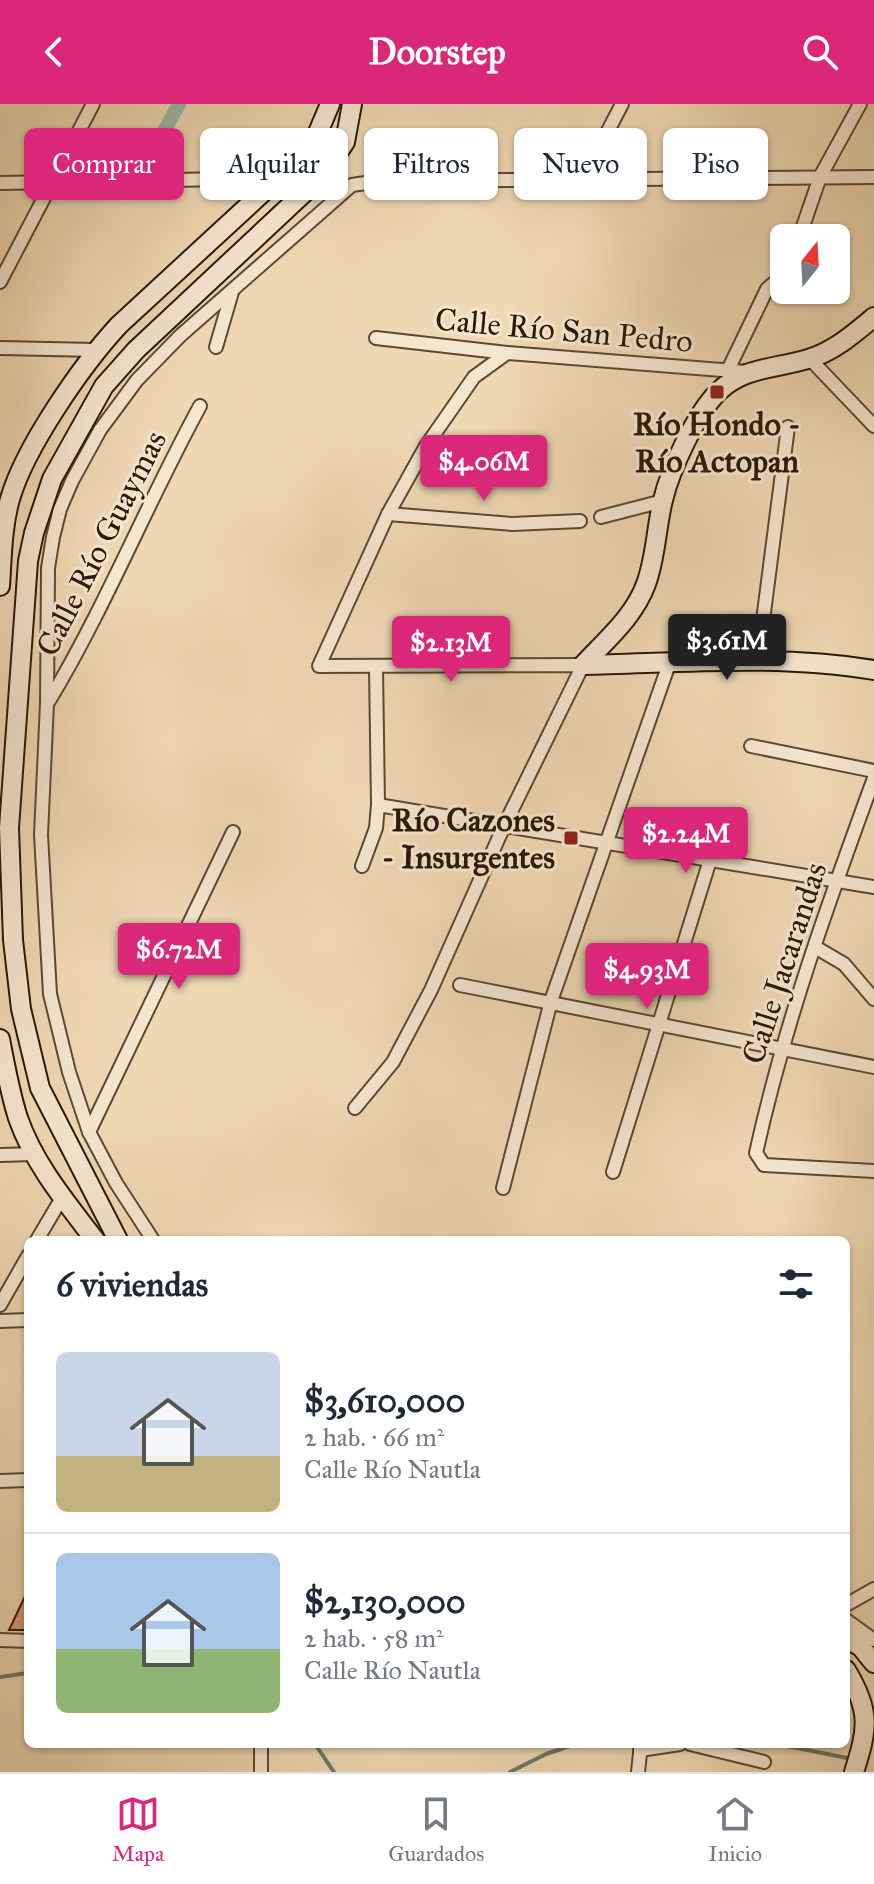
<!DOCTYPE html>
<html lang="es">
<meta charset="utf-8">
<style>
body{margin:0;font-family:"IM FELL Great Primer",serif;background:#f6f6f7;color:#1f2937;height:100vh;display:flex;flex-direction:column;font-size:30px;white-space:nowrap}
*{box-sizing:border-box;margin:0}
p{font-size:26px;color:#747a83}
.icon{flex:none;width:44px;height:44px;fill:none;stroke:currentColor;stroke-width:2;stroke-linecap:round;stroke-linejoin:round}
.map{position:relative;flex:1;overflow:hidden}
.drawer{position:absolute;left:24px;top:1132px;width:826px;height:512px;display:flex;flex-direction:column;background:#fff;border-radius:12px;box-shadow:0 2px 6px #0004}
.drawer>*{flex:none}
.top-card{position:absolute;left:24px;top:24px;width:826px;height:72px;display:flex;gap:16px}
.needle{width:52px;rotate:18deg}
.fabs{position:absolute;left:770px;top:120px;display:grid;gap:16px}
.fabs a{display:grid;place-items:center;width:80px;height:80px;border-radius:12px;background:#fff;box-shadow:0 2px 6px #0004;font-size:40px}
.price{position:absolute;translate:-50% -68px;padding:0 18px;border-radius:8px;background:#db2777;color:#fff;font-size:26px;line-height:52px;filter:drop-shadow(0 2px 4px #0008)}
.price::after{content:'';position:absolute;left:50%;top:48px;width:24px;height:18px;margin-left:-12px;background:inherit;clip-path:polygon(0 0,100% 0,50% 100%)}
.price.selected{background:#222;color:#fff}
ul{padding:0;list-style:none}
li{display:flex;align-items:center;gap:24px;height:200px;padding:0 32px}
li+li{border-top:2px solid #e0e1e3}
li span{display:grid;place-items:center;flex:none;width:224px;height:160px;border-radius:12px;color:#555}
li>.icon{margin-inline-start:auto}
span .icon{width:96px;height:96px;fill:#fffc;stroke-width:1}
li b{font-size:34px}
h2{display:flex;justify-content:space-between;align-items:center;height:96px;padding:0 32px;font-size:34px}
.chip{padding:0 28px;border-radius:12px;background:#fff;box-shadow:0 2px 6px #0004;font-size:28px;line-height:72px}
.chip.selected{background:#db2777;color:#fff}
header{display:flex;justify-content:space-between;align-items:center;height:104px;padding:0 32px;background:#db2777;color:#fff;font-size:36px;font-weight:700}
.dock{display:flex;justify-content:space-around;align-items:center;height:112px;border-top:2px solid #e0e1e3;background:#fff;font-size:22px;color:#747a83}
.dock a{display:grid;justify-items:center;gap:4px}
.dock .selected{color:#db2777}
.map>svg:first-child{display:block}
</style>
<header><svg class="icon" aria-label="back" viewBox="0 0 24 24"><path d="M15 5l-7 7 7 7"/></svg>Doorstep<svg class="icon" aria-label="search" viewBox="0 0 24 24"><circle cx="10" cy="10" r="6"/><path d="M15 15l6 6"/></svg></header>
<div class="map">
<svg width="874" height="1668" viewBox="0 0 874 1668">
<rect width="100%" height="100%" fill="#efd8b4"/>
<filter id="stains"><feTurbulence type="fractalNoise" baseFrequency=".0025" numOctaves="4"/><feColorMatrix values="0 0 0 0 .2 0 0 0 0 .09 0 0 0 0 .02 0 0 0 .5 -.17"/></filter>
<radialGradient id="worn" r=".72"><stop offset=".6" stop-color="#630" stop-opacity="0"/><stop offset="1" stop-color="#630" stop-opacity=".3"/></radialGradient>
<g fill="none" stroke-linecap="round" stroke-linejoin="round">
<g stroke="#6d7a68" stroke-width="4">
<path d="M0,1573L28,1569"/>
<path d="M315,1640L334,1668"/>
<path d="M777,1640L852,1655"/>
<path d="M510,1668L546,1650L576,1640"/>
</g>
<path stroke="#9abaaa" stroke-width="14" d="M133,83L179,0"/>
</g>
<path fill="#e19c84" stroke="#2a1905" stroke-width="2" d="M28,1486V1526H9Z"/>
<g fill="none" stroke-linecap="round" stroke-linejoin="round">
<defs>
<g id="street">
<path d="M584,73L622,0"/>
<path d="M0,79L279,74"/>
<path d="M799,134L820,73L860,0"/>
<path d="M0,178L93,0"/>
<path d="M376,234L507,249L747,268"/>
<path d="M216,243L232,188"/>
<path d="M0,244L96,246"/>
<path d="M810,255L874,322"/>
<path d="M728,266L767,185L784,170"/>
<path d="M388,410L512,420L580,417"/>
<path d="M601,413L663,397"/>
<path d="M758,555L788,323"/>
<path d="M49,597C106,502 147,399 200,302"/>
<path d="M751,642L874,667"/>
<path d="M874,674C829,797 784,921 756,1049L764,1061L874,1067"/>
<path d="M378,701L874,783"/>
<path d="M362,762L376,724L378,701L376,563"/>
<path d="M815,843L844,860L874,895"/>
<path d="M460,881L874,963"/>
<path d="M355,1004L393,958L431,886L504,722L583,561L319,562L388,410L426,342L474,273L507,249"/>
<path d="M89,1028L233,728"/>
<path d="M0,1051L35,1050"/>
<path d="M613,1068L710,756"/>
<path d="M503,1084L551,897L669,560"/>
<path d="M37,1136L63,1092"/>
<path d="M153,1136L116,1079L89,1028L69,968L50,890L41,731L47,599L48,464L53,433L60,405L72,377L100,326L137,276L181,231L352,81L379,77L874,73"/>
<path d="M0,1201L28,1152"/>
<path d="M0,1217L28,1216"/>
<path d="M0,1377L28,1376"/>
<path d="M846,1501L874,1485"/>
<path d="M846,1516L874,1536"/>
<path d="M0,1536L28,1537"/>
<path d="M261,1640V1668"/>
<path d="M690,1640L764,1658"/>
<path d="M640,1646L680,1640"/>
<path d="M638,1668L641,1640"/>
</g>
<g id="secondary">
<path d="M0,482C2,453 2,423 10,395C25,343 82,261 119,221L298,56L314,38L330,0"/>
<path d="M583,561C606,536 634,513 646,480C656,453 656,424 663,396C670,366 696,310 718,288C743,263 775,265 808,255C833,248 855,229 874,213"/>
<path d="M583,561C680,559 777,550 874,566"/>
<path d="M0,935C5,961 10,989 18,1014C34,1060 66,1098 95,1136"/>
<path d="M118,1136L40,984L21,905L13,836L9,724L28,457L34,429L52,375L104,282L136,246L322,72L345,38L352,0"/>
<path d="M846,1534L861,1543L874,1559"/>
<path d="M846,1566C871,1607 868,1624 854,1668"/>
</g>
</defs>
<use href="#street" stroke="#5b4931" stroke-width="16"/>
<use href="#secondary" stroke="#2a1905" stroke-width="22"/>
<use href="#street" stroke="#f5e6ce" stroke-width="12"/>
<use href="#secondary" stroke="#f5e6ce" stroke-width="18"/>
</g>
<g fill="#8f2418" stroke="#f5e6ce" stroke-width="3">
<rect x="709" y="280" width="16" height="16" rx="4"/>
<rect x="563" y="726" width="16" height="16" rx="4"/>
</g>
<g text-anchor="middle" stroke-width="6" stroke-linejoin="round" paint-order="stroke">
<g font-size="32" fill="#2a1905" stroke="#f5e6ce">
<text transform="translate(564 226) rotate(5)" y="11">Calle Río San Pedro</text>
<text transform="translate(101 439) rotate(-63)" y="11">Calle Río Guaymas</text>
<text transform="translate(784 859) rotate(-72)" y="11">Calle Jacarandas</text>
</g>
<g font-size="32" font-weight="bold" fill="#2a1905" stroke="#f5e6ce">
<text x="717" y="331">Río Hondo -<tspan x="717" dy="37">Río Actopan</tspan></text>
<text x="555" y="727" text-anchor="end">Río Cazones<tspan x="555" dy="37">- Insurgentes</tspan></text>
</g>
</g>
<rect width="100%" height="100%" filter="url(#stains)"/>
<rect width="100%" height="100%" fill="url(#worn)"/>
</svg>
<div class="fabs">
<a><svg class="needle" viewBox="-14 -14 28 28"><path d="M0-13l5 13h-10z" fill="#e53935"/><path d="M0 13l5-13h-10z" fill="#747a83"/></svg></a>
</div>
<b class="price" style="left:484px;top:399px">$4.06M</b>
<b class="price selected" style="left:727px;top:578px">$3.61M</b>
<b class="price" style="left:451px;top:580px">$2.13M</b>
<b class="price" style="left:686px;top:771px">$2.24M</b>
<b class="price" style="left:179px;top:887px">$6.72M</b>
<b class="price" style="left:647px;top:907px">$4.93M</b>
<div class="top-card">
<a class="chip selected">Comprar</a>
<a class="chip">Alquilar</a>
<a class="chip">Filtros</a>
<a class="chip">Nuevo</a>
<a class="chip">Piso</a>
</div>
<section class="drawer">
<h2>6 viviendas<svg class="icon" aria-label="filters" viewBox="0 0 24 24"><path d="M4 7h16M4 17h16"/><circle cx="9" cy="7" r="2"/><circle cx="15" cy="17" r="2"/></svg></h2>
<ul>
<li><span style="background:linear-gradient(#c9d6e8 65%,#c2b280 0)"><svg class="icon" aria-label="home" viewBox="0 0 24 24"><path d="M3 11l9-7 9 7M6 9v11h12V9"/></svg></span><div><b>$3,610,000</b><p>2 hab. · 66 m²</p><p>Calle Río Nautla</p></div></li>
<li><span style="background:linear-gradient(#a9c7e8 60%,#8fb573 0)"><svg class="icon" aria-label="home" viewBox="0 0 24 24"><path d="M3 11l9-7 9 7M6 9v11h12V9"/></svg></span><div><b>$2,130,000</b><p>2 hab. · 58 m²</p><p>Calle Río Nautla</p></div></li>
</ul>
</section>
</div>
<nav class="dock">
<a class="selected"><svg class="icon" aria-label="map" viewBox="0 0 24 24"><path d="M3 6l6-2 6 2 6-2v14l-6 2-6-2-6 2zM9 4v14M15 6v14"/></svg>Mapa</a>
<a><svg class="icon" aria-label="saved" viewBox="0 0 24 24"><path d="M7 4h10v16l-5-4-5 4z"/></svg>Guardados</a>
<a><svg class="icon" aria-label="home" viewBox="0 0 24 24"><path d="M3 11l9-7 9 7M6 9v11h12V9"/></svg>Inicio</a>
</nav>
